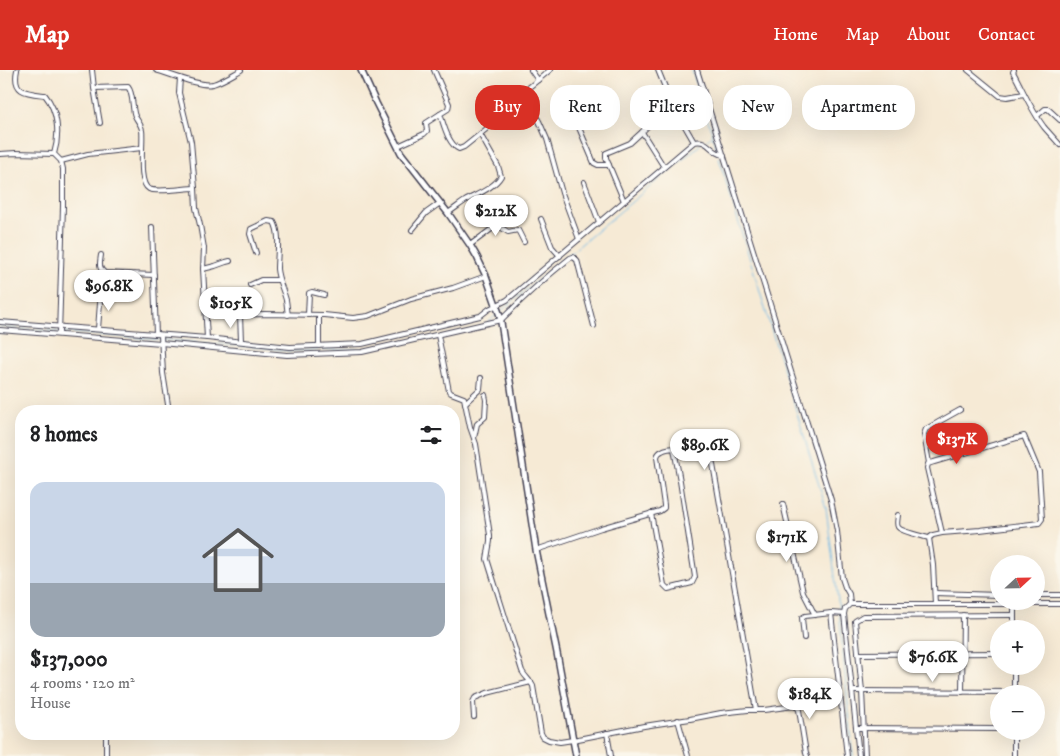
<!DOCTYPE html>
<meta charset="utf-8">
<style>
body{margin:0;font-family:"IM FELL DW Pica",serif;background:#f6f6f6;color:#202124;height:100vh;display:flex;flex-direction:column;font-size:19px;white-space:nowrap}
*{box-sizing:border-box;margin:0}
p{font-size:16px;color:#757577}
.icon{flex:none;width:28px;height:28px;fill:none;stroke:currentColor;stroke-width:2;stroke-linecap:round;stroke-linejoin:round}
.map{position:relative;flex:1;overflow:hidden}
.panel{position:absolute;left:15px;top:335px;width:445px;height:335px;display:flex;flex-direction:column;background:#fff;border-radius:20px;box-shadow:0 5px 20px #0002}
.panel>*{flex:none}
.top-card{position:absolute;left:475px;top:15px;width:475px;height:45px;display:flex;gap:10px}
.needle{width:32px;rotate:68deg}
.buttons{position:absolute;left:990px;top:485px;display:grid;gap:10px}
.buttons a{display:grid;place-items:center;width:55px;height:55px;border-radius:50%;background:#fff;box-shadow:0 5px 20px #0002;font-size:25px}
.price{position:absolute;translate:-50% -42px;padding:0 11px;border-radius:18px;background:#fff;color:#222;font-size:16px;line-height:32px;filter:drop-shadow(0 1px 2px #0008)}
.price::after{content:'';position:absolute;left:50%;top:30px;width:15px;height:11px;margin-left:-8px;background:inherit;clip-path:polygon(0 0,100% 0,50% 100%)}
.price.on{background:#d93025;color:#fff}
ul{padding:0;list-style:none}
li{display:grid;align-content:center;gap:10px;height:265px;padding:0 15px}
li+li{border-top:1px solid #e0e0e0}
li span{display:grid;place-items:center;height:155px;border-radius:15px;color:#555}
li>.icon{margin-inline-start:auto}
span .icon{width:90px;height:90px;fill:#fffc;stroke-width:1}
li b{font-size:21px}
h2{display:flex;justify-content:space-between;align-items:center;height:60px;padding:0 15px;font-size:21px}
.pill{padding:0 18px;border-radius:20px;background:#fff;box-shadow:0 5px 20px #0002;font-size:18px;line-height:45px}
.pill.on{background:#d93025;color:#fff}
header{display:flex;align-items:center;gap:30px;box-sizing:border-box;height:70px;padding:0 25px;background:#d93025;color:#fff}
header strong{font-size:24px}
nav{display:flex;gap:28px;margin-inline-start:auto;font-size:18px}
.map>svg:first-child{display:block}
</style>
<header>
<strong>Map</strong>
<nav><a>Home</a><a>Map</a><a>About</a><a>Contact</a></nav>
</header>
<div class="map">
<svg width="1060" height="686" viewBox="0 0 1060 686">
<rect width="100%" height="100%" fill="#fbf7ec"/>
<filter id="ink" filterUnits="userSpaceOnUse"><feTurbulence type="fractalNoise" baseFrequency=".02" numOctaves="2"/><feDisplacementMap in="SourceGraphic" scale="10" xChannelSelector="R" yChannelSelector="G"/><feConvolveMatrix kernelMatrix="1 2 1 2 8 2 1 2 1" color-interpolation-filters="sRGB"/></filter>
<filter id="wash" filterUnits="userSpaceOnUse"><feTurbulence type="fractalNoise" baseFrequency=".0096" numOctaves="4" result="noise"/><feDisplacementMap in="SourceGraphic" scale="20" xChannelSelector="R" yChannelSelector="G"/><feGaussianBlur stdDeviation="1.12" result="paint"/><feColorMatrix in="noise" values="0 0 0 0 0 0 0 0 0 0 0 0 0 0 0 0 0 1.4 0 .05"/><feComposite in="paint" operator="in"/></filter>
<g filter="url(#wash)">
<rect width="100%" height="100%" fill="#f6ead5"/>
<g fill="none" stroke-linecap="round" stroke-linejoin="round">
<g stroke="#6fb9e7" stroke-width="1">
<path d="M692,0L717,79"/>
<path d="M707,70L712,66"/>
<path d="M719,88L826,438L838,530L853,686"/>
<path d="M500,242L701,74"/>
<path d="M489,252L497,244"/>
<path d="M0,257L268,278L289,281L318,280"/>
<path d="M322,280L367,279L377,277"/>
</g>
</g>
</g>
<g filter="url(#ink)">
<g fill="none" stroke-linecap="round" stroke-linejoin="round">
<defs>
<g id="minor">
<path d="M17,0C12,23 27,23 45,25C58,41 60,64 54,84L61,91L63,99V136L59,264"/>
<path d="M92,0L94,18L128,17C133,23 132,34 134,43C135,49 141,53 142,60C144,72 137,113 149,119C157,123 186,118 195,118L196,138L200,155L204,178L203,199L207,268"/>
<path d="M156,0C170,4 200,17 213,14C223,11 232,5 241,0"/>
<path d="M434,0L449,34L448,39L440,44"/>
<path d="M658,0L671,32L694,72"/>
<path d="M697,0L831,430L837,461L842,508L845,517L849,524L850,534L845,539L844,544L859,686"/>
<path d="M968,0L1000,26L1007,27L1024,24"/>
<path d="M1014,0L1013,2C1023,20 1031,40 1044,57C1049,63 1055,69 1060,75"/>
<path d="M180,8L179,23L191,72L195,118"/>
<path d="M538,10L550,0"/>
<path d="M94,18L100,53"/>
<path d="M522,23L539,51L547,69L562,123L579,169"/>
<path d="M1037,46L1045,39H1048L1060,50"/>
<path d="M565,47L577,53L594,93L598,95H609"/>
<path d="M642,62L664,97"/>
<path d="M398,76L424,64L427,61L426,53L440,44C444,55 448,74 459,79L464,77L500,48L513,36L522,23L538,10L531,0"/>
<path d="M0,84L16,83L54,84"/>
<path d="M61,91L88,84L142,78"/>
<path d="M584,112L599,152"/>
<path d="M624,131L606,88V83L630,73L642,62L671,32"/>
<path d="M448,143C454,139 459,135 465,131C477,124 494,118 501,106L498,96L480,64"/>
<path d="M541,149L552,177L560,186"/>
<path d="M152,157L156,264"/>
<path d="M412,160L426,143L440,133"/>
<path d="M470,175L497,155L508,162L518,160L524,172"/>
<path d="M256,183L250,164L251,159L268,151L274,152C281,164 277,185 277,199C278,210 283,219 286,230C287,235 287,240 288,245"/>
<path d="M101,185C100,192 98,199 105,203L154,205"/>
<path d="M203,199L215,196L226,192L230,191"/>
<path d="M250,215L261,210H279"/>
<path d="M205,240L224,245H230L264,244L324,245L353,248L368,246L411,229L453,218L486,206"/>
<path d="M240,245L241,271"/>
<path d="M308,245L309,223L312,222L324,225"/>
<path d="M319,245V276"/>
<path d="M0,252L207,268L290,277L362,274L480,246L489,239L507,230L694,72C710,69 709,82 724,85"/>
<path d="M98,259L100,233L99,224"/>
<path d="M0,260L161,273L287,285L362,282L501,250C523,228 546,207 570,188L573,187L577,190L594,256"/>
<path d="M161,265L163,303L169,341"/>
<path d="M438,265L449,321L451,323L464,328L470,357L476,374L490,465V471L487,489L522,601C525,607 530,610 533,616L541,663L543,667L549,670L560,672L573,670L644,656L690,649L721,643L748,640H764L794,636L798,638L799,640L806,683L807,686"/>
<path d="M465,333L480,319L481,308"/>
<path d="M474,368L477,354L485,347L486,330L485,325"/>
<path d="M929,393L924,364L926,359L960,340"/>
<path d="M783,434L803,522L815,545"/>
<path d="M651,443L664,515L668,519L692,513L695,507L680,411L674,379"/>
<path d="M898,445C898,448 896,454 898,457C901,462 923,466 929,468L933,465L942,463L980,460L1039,453L1042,449L1039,402L1024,366L934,392L928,394L927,398L942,463"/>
<path d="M929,468L933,495L935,534"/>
<path d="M536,480L601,458L660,441L664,438V435L657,387C658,384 658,383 662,381C672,375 697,380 709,381L711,383L756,640"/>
<path d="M935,523L999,525"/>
<path d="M1036,525H1060"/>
<path d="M850,534H1060"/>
<path d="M1014,534V559"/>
<path d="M844,544L831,543L847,686"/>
<path d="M804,568L802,548L805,546L831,543"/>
<path d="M858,584L999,583"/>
<path d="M1014,596V624"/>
<path d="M852,621L1014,622"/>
<path d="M962,622L963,545"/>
<path d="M474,647L473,632L475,628L487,623L531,612"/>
<path d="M678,650L688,686"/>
<path d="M856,658L999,659"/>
<path d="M1014,661V686"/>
<path d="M607,663L611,686"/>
<path d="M106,664V686"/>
<path d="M865,686L862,621L855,551L863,546L1014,545"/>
</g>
<path id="tertiary" d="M361,0L376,33L401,83L448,143L470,175L477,187L486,206L500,246L536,480L557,583L576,686"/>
</defs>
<use href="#minor" stroke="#424052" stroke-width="6"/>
<use href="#tertiary" stroke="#424052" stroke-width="8"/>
<use href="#minor" stroke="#fff" stroke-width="4"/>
<use href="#tertiary" stroke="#fff" stroke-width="5"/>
</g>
</g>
</svg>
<div class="buttons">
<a><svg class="needle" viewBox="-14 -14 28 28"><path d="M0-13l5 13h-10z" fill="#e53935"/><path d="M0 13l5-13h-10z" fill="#757577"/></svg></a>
<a>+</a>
<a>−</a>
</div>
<b class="price" style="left:496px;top:167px">$212K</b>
<b class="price" style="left:109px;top:242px">$96.8K</b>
<b class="price" style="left:231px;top:259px">$105K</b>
<b class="price on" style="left:957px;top:395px">$137K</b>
<b class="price" style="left:705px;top:401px">$89.6K</b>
<b class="price" style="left:787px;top:493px">$171K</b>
<b class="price" style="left:933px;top:613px">$76.6K</b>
<b class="price" style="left:810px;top:650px">$184K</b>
<div class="top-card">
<a class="pill on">Buy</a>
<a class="pill">Rent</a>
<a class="pill">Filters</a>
<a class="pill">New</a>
<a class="pill">Apartment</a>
</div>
<section class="panel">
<h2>8 homes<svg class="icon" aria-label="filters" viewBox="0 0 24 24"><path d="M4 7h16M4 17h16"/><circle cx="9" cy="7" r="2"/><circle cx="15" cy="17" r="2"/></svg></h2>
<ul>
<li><span style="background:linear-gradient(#c9d6e8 65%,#9aa5b1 0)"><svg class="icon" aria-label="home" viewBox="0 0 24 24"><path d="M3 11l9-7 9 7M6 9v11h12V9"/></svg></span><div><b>$137,000</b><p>4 rooms · 120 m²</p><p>House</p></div></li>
</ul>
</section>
</div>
